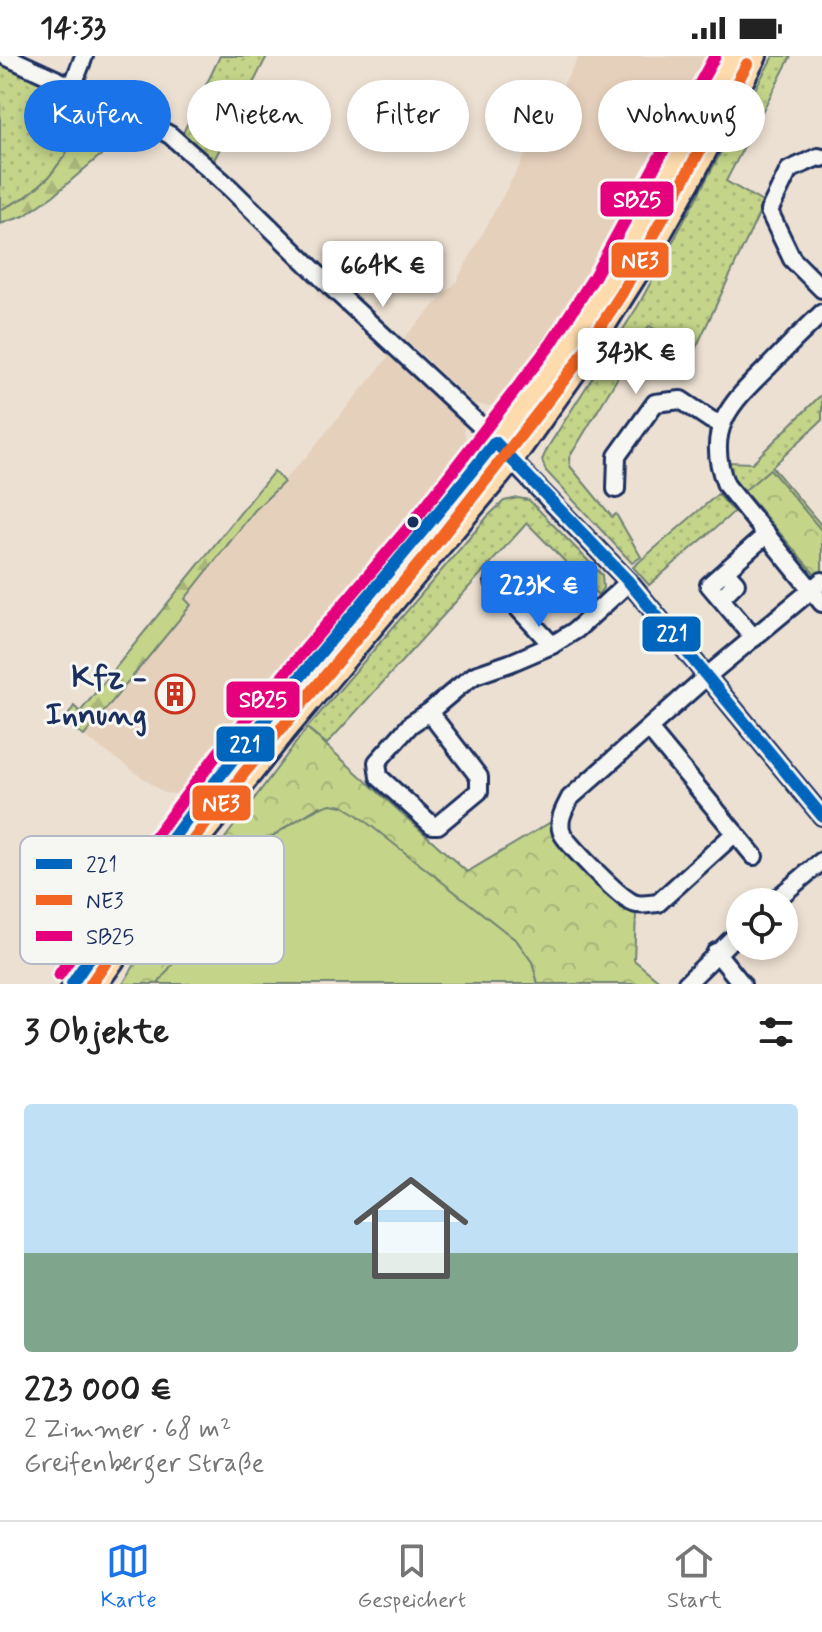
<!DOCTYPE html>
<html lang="de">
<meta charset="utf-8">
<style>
body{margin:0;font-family:Mynerve,sans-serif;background:#f6f6f6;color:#222;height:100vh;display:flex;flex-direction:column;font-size:30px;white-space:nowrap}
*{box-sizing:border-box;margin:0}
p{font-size:26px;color:#767676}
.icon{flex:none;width:44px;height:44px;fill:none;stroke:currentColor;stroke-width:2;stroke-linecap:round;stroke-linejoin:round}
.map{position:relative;height:928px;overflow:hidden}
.sheet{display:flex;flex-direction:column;background:#fff;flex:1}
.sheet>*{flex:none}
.top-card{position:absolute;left:24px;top:24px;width:774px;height:72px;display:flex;gap:16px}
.tools{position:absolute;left:726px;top:832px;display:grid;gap:16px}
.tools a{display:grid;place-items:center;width:72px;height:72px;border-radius:50%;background:#fff;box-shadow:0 4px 12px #0003;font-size:40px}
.price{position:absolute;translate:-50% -68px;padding:0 18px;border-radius:8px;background:#fff;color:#222;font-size:26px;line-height:52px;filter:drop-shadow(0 2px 4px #0008)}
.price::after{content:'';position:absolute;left:50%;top:48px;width:24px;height:18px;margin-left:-12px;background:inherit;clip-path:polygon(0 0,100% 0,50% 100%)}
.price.on{background:#1a73e8;color:#fff}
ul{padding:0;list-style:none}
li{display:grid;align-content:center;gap:16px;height:424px;padding:0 24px}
li span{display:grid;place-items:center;height:248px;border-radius:8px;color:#555}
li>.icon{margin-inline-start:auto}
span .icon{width:144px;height:144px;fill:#fffc;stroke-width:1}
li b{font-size:34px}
h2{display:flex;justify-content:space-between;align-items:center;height:96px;padding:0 24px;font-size:34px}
.chip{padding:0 28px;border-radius:36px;background:#fff;box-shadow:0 4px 12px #0003;font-size:28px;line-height:72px}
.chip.on{background:#1a73e8;color:#fff}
.status{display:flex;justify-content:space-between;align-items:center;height:56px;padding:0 40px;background:#fff;direction:ltr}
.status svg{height:22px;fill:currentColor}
.dock{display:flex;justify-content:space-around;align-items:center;height:112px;border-top:2px solid #e0e0e0;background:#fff;font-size:22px;color:#767676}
.dock a{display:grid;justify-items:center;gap:4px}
.dock .on{color:#1a73e8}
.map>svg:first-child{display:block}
</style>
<div class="status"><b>14:33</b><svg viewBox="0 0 49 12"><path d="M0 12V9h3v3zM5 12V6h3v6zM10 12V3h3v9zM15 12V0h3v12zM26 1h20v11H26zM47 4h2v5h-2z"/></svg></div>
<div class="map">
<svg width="822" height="928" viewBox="0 0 822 928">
<defs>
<pattern id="grass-dots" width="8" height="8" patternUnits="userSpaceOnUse" patternTransform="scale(2)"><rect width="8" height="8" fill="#c4d489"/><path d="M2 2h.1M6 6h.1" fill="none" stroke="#a8b679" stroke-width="1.8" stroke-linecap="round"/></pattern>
<pattern id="forest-firs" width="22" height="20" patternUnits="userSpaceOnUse" patternTransform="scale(2)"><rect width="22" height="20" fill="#c4d489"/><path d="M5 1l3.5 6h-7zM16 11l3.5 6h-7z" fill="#a8b679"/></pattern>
<pattern id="park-crowns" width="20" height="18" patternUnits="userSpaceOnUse" patternTransform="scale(2)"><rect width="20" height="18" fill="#c4d489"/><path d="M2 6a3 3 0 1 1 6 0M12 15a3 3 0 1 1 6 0" fill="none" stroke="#a8b679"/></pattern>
</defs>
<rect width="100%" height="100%" fill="#ece0d2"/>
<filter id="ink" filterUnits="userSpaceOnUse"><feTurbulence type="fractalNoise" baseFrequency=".0125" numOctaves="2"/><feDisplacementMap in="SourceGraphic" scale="16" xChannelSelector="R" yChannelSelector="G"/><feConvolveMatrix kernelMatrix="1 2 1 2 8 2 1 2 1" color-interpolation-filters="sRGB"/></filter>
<g filter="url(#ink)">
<g fill="#e5d0bc">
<path d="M579,0H714L628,161L586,231L541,300L505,347L489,350L474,348L404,282L456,226Z"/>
<path d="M391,298L448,348L463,370L467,390L349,532L353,537L188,739L164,737L84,680L191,549L184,544L255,454L304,403Z"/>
</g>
<g fill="url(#grass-dots)" stroke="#708274" stroke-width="2">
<path d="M220,0H267L211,110L181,81Z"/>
<path d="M773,0H791L726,125L764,147L695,294L649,270L569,402L570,410L612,461L616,458L641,501L632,507L546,415L542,404L548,391L638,250Z"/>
<path d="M0,2L50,24L49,41L63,48L92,72L72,85L66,98L49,121L26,141L0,154Z"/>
<path d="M822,338V364L772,411L822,470V518L816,524L742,436L731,420L727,406L752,407Z"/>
<path d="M718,438L734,456L649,529L633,511Z"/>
<path d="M518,442L529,444L602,519L603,532L598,539L527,467L327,688L307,672L488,460L504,445Z"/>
</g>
<g fill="url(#forest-firs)" stroke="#708274" stroke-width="2">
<path d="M50,24L144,71L126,81L96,103L53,140L24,160L0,168V154L26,141L49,121L66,98L72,85L92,72L63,48L49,41Z"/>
<path d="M274,415L284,426L255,454L185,543L191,549L84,680L64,666L74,650L80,656Z"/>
</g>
<g fill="url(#park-crowns)" stroke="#708274" stroke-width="2">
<path d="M770,413L822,475V517L817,521L744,435Z"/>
<path d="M307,672L467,816L561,760L562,777L628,845L636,859L634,904L663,928H538L532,906L320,750L271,781L258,795L249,816L245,843L240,853L211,862L199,872L158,928H123L152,880Z"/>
</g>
<path fill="#c4d489" stroke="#708274" stroke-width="2" d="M331,748L343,750L356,758L517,885L532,906L538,928H158L199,872L211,862L240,853C246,841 246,829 249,816C251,808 255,798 260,792C271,779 314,752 331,748Z"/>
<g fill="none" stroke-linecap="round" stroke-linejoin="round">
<defs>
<g id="minor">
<path d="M5,0L123,54L170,79L230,132L330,230L486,375L512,405L629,526L822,760"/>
<path d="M72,31L84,0"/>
<path d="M822,102L818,101L789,114L769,155L792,203L822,233"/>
<path d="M822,257C804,274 786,292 769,310C731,347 703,373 726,429L822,547"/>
<path d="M616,433L617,400L655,347L681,344L711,364L722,368"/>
<path d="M494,526L552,589"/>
<path d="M721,542L736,527L725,515"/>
<path d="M754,582L709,529L767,478"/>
<path d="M429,656L479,721V735L438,769H432L379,721L377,706L411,668L429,656L461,629L475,619L510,607L552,589L576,574L629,526"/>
<path d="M649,673L754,800"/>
<path d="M735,777L658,847C647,848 637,851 628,844C616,837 567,788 562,777C557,764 565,752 570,742L706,621L822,525"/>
<path d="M773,846L822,805"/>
<path d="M716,896L742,928"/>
<path d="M686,928L740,875"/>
</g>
<g id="major">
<path d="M72,928L138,831L231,707L426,475L564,297L608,229L733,0"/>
<path d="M97,928L200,782L287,673L512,405L576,315L646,204L694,118L756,0"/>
</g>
</defs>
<use href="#minor" stroke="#1b2f5e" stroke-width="22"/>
<use href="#major" stroke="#1b2f5e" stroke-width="26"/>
<use href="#minor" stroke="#f6f6f2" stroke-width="16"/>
<use href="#major" stroke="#fedbac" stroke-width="20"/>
<defs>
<path id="bus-1" d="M72,928C116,862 160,797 209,734C301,615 402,504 495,386L629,526L822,760"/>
<path id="bus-2" d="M91,928L151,840L244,717L438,485L577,307L622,237L747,8"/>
<path id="bus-3" d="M59,919L125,821L218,697L414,465L551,288L594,221L715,0"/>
</defs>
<use href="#bus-1" stroke="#f6f6f2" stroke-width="18"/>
<use href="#bus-2" stroke="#f6f6f2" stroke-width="18"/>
<use href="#bus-3" stroke="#f6f6f2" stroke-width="18"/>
<use href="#bus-1" stroke="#0065bd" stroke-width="12"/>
<use href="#bus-2" stroke="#f26522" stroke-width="12"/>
<use href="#bus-3" stroke="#e5007d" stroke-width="12"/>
</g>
</g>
<defs>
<symbol id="building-ring" viewBox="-11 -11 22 22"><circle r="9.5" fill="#f6f6f2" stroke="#c8321e" stroke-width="1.5"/><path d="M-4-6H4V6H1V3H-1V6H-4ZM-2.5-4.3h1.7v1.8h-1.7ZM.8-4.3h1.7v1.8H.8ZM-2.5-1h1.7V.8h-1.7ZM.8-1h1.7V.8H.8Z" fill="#c8321e"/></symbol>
</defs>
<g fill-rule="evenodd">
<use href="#building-ring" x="153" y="616" width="44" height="44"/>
</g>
<circle fill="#1b2f5e" stroke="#f6f6f2" stroke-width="3" cx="413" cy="466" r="7"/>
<g text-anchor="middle" stroke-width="6" stroke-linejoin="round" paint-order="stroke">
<g font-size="32" font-weight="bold" fill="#1b2f5e" stroke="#f6f6f2" text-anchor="end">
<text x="147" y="631">Kfz -<tspan x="147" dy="37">Innung</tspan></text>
</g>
</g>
<rect x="20" y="780" width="264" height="128" rx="12" fill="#f6f6f2" stroke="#b4bac6" stroke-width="2"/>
<rect x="36" y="803" width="36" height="10" fill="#0065bd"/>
<rect x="36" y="839" width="36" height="10" fill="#f26522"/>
<rect x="36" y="875" width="36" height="10" fill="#e5007d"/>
<g font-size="22" fill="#1b2f5e">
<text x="86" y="816">221</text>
<text x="86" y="852">NE3</text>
<text x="86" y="888">SB25</text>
</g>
<g stroke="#f6f6f2" stroke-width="3">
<rect x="599" y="124" width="76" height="38" rx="8" fill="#e5007d"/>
<rect x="610" y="185" width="60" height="38" rx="8" fill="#f26522"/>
<rect x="641" y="559" width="61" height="38" rx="8" fill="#0065bd"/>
<rect x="225" y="624" width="76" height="39" rx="8" fill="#e5007d"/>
<rect x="215" y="669" width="61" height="38" rx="8" fill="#0065bd"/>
<rect x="191" y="728" width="61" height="38" rx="8" fill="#f26522"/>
</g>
<g font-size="22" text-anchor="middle" font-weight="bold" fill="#fff">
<text x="637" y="151">SB25</text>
<text x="640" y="212">NE3</text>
<text x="672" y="585">221</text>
<text x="263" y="651">SB25</text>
<text x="245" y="696">221</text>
<text x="221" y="755">NE3</text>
</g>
</svg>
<div class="tools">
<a><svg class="icon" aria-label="locate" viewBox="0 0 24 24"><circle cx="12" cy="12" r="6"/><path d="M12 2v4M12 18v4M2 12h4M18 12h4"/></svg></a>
</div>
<b class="price" style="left:383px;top:253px">664K €</b>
<b class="price" style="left:636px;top:340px">343K €</b>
<b class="price on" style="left:539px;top:573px">223K €</b>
<div class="top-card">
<a class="chip on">Kaufen</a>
<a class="chip">Mieten</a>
<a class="chip">Filter</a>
<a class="chip">Neu</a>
<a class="chip">Wohnung</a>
</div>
</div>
<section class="sheet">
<h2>3 Objekte<svg class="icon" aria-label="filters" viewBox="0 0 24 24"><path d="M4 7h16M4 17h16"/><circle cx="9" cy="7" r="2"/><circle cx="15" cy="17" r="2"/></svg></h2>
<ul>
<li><span style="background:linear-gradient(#bfe0f5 60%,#7fa58c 0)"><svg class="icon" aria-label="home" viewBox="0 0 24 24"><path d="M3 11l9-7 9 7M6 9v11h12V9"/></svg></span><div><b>223 000 €</b><p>2 Zimmer · 68 m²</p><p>Greifenberger Straße</p></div></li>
</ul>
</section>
<nav class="dock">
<a class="on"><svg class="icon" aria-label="map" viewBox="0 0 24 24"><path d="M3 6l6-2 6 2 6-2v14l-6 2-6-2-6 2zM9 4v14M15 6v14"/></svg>Karte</a>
<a><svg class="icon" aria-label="saved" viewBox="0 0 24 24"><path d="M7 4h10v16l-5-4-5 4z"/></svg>Gespeichert</a>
<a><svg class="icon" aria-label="home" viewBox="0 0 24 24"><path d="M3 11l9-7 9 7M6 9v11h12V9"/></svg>Start</a>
</nav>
